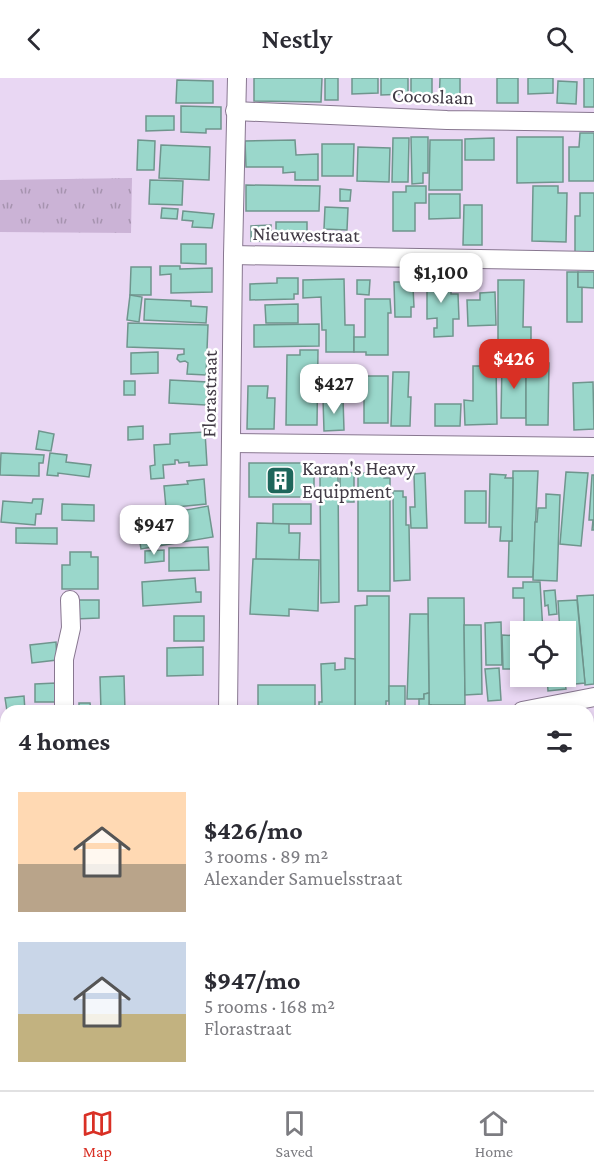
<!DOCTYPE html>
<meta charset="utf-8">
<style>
body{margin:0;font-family:"Crimson Pro",serif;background:#f2f2f3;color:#2b2b33;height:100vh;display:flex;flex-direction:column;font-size:22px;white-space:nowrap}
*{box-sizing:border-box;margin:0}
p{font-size:20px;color:#7c7c81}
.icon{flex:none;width:33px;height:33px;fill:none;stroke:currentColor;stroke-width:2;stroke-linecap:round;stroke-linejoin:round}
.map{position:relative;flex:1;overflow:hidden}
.panel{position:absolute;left:0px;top:627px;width:594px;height:386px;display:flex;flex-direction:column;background:#fff;border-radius:18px 18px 0 0;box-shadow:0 3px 9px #0003}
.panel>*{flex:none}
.fabs{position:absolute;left:510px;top:543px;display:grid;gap:12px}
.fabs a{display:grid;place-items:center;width:66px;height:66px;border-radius:0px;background:#fff;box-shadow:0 3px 9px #0003;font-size:30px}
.price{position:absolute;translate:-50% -51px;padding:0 14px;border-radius:12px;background:#fff;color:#222;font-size:20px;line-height:39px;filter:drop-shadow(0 2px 3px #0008)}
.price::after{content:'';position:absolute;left:50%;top:36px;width:18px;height:14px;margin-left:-9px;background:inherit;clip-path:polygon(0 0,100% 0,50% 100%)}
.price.current{background:#d93025;color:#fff}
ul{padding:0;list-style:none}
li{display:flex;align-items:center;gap:18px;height:150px;padding:0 18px}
li span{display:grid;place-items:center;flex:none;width:168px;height:120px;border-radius:0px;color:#555}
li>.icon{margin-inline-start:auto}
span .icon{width:72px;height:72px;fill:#fffc;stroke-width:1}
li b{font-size:26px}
h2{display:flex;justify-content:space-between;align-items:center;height:72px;padding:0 18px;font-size:26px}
header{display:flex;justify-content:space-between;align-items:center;height:78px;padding:0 18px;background:#fff;font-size:27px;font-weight:600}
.tabs{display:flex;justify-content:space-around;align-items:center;height:84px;border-top:2px solid #e1e1e2;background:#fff;font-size:16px;color:#7c7c81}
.tabs a{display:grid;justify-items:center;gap:3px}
.tabs .current{color:#d93025}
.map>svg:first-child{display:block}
</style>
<header><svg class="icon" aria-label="back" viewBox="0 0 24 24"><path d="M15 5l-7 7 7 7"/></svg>Nestly<svg class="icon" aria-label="search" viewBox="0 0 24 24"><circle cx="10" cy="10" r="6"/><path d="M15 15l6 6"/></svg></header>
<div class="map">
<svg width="594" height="1012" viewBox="0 0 594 1012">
<defs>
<pattern id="grass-tufts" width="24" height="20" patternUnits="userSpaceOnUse" patternTransform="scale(1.5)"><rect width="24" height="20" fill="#cbb3d6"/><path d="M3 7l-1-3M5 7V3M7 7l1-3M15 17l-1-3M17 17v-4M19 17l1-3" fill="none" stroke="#a693af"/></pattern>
</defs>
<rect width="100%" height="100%" fill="#e9d7f3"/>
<g fill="url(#grass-tufts)">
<path d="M132,100L131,155L0,154V102Z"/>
<path d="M167,1007L322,1006V1012H167Z"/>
</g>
<g fill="#9ad7cb" stroke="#6f958d" stroke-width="1.5">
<path d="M254,0H322L321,24L254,23Z"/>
<rect x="325" y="0" width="13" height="22"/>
<path d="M352,0H378V15L352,16Z"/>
<path d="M381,0H408V16L381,17Z"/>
<path d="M411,0H432V25L411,24Z"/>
<path d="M440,0H460V27H439Z"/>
<rect x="497" y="0" width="21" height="25"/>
<path d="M528,0H553V15L528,16Z"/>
<rect x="584" y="0" width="10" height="29"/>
<path d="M177,2L213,3V25H176Z"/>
<path d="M558,3L577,4L576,26L557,25Z"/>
<path d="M181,28L221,29V51H206V55L181,54Z"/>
<path d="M146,38H174V52L146,53Z"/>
<path d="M580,55H594V103H569V69H579Z"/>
<path d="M411,59H428V95H423V105L412,106Z"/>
<path d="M517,59H563V104L517,105Z"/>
<path d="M393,60H409L408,104H392Z"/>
<path d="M494,60V82H465V61Z"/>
<path d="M138,62L155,63L154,92H137Z"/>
<path d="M295,62L296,77L318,76V102H295V94L283,95V89H246L245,63Z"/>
<path d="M430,62H462V112H429Z"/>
<path d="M322,66H354L353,98H322Z"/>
<path d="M161,67L210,69L209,102L159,100Z"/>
<path d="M358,69L390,70L389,104L357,103Z"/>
<path d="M150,102L183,103L182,127L149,126Z"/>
<path d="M246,107L320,108L319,133H246Z"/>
<path d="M406,108H426V125H415V153H393V114H406Z"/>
<path d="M533,108H558V115H567L566,164L532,163Z"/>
<path d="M340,111L351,112L350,123H340Z"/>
<path d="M580,115H594V174H575V138H580Z"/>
<path d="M429,116H460V140L429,141Z"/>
<path d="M464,127H482V167H463Z"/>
<path d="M325,129L348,130L347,152L324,151Z"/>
<path d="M162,130L178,131L177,141L161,140Z"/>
<path d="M183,133L214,136L212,150L192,149L193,143L182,142Z"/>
<rect x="276" y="144" width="31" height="19"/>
<path d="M271,147V163H251V148Z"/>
<path d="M181,166H206V186L181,185Z"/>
<path d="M160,188H180V191L212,190V214L171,215V196L160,197Z"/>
<path d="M131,189H151V217H130Z"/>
<path d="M423,194H441V205H451V216H458L459,241H453V258L434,259V250H437V240L427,241V202H423Z"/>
<path d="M567,194H578V209H582V244H567Z"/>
<path d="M578,194H594V210L578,209Z"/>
<path d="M277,200H298V216H294V221L250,222V206L277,205Z"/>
<path d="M344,201L345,247H354V274H326V252H322L321,219L303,220V202Z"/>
<path d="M357,202H370L369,217L357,216Z"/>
<path d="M498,202H524L523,249H531V274H498Z"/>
<path d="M394,204H410V209H413L414,229H411V239H395Z"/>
<path d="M495,214L496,247L468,248L467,222H480V215Z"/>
<path d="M130,217L142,219L139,244L127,242Z"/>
<path d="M145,221L191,223V228L207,229L206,245L144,242Z"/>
<path d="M365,221H390L391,235H388V277H366V274H354V259H365Z"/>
<path d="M298,226V245H266L265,227Z"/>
<path d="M128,245L208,247L206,297L187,296L188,285L185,283L180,284L177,281L178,277L184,276V271L127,269Z"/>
<path d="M319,246V268L254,269V247Z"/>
<path d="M300,272H318L317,347H286L287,277H300Z"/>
<path d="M158,274V295L131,296V275Z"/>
<path d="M502,284L526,285V340H501Z"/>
<path d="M526,285H549L548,347H526Z"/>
<path d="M473,288H496L497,346L465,347L464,322L473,323Z"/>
<path d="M393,294H409L408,319H411L410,348H391Z"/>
<path d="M335,297H341L340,314L327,313V301H335Z"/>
<rect x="364" y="298" width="24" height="47"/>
<path d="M170,302L208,304L206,327L169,325Z"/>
<rect x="124" y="303" width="11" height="14"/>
<path d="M593,304L594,351L574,352L573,305Z"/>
<path d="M248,308H268L267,320H275L274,351H247Z"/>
<path d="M343,320L344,352L324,353L323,321Z"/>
<path d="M435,326H461L460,348H435Z"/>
<path d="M143,348V361L128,362V349Z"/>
<path d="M39,353L54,356L51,373L36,371Z"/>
<path d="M205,354L207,387L189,388V384L179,385L178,382H175V386L163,387L164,400L151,401L150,388L155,387L154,367L170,366V356Z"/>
<path d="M1,375L44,377L43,385H39V398L0,397Z"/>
<path d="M50,375L67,377L66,384L91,387L89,399L58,395V398L47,397Z"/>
<rect x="249" y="385" width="65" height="34"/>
<path d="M513,393H538L533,499H508L509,463H512Z"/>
<path d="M566,394L588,395L581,468L560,466Z"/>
<rect x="340" y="395" width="14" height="29"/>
<path d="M358,395H384V400H390V513H358Z"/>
<path d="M425,395L427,450H411L410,429H415L414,396Z"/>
<path d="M490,396L506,397L505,400H513L512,463H500L501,449H489Z"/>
<path d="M592,397H594V452H592L593,442H589Z"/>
<path d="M338,398L339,524L321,525L320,399Z"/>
<path d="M204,401L206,426L166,430L164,408L188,406L187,403Z"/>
<path d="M393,413H403V419H406V447H409L410,502L394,503Z"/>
<rect x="465" y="413" width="21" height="32"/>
<path d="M546,416L560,417L557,503L533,502L535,444H537L538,430H546Z"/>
<path d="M33,421H43L41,436H36L35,447L1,444L3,423L32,425Z"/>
<path d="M62,426L94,427V443L62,442Z"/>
<rect x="273" y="426" width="38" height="20"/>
<path d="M208,428L213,459L141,471L137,447L187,439L186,432Z"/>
<path d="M257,445L289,446V455H300L299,482L256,481Z"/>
<path d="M16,450H57V466L16,465Z"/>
<path d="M208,469L209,492L169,493V470Z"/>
<path d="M164,472V483L145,485V473Z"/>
<path d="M70,474H91V479H98V511H62V487H70Z"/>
<path d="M253,481L319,482L318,533L289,531V538L250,536Z"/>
<path d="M195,500L196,514H201V524L143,528L142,504Z"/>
<path d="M523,504H540L543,554H524V520H513V510H523Z"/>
<path d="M555,512L557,536L549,537L548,527L545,528L544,513Z"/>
<path d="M594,517V606L585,607L577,518Z"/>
<path d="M367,518H389V623H386V633H355V528L367,527Z"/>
<path d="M428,520H464L465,627H429Z"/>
<path d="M75,522H99V540L75,541Z"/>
<path d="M577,522L585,605L565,607L566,554H560L558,523Z"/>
<path d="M410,536H428L429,615L424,616V621H407Z"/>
<rect x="174" y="538" width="30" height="25"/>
<path d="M501,544L502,587H486L485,545Z"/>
<path d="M464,547H481L482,616L465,617Z"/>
<path d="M502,557L520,558V591H503Z"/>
<path d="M56,564L57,582L32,585L30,567Z"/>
<path d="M203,569V597L167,598V570Z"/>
<path d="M345,580L355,581V633H319V624H322L321,586L335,585V592L345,591Z"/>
<path d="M499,590L501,622L488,623L485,591Z"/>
<path d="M124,598L125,633H101L100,599Z"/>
<path d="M547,598H564L566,611L548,613Z"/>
<path d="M56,605L57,624H35V606Z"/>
<rect x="258" y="607" width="57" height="26"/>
<rect x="389" y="608" width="16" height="25"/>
<path d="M429,615V627H431V631L427,630V633H419V621H424V616Z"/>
<path d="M24,618L25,633H7L5,620Z"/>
<path d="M79,625H90L91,633H70V630H79Z"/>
<path d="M0,692L6,693V735H0Z"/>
<path d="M588,729H594V766H590Z"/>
<path d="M6,830V879H0V831Z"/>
<rect x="590" y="944" width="4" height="22"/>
<path d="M6,998V1006H48V1012H0V999Z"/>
<path d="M330,1006H411L412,1012H330Z"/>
<path d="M415,1006H442V1010L415,1011Z"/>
</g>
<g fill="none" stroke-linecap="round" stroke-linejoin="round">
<defs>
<g id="minor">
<path d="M235,33L447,42L594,44"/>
<path d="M233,177L594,183"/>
<path d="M231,365L594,369"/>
<path d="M64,633V581L71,550L70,522"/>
<path d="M228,633L233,177L237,0"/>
<path d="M522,633L594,619"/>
<path d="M0,743L6,742"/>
<path d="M64,1006V1012"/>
<path d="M499,1006V1012"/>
</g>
</defs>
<use href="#minor" stroke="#887790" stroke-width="20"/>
<use href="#minor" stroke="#fff" stroke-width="18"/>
</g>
<defs>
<symbol id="building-square" viewBox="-11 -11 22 22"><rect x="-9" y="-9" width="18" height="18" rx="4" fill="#1e665b" stroke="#fff"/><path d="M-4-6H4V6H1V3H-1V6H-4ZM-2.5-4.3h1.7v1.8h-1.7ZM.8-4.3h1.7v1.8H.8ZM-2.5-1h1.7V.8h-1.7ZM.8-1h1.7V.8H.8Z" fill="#fff"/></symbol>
</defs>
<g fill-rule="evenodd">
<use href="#building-square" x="264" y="386" width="33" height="33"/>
</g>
<g text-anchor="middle" stroke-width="5" stroke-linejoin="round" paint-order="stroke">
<g font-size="20" fill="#413a45" stroke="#fff">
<text transform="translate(433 18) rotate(2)" y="7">Cocoslaan</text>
<text transform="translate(306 156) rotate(1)" y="7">Nieuwestraat</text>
<text transform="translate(209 316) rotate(-89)" y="7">Florastraat</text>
</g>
<g font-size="20" fill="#413a45" stroke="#fff" text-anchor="start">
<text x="302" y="397">Karan's Heavy<tspan x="302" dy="23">Equipment</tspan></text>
</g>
</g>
</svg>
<div class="fabs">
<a><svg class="icon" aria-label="locate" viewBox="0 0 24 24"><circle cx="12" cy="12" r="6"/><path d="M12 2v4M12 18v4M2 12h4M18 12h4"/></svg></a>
</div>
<b class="price" style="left:441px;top:226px">$1,100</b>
<b class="price current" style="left:514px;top:312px">$426</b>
<b class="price" style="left:334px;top:337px">$427</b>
<b class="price" style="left:154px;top:478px">$947</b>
<section class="panel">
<h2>4 homes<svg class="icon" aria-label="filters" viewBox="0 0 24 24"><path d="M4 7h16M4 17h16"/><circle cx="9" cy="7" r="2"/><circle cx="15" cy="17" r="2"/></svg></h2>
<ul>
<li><span style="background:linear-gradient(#ffd9b3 60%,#b9a48a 0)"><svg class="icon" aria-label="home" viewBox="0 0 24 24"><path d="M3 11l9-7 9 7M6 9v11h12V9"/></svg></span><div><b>$426/mo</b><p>3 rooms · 89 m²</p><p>Alexander Samuelsstraat</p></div></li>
<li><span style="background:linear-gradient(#c9d6e8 60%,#c2b280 0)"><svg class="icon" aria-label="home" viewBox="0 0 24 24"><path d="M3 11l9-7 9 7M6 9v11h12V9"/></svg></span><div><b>$947/mo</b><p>5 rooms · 168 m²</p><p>Florastraat</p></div></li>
</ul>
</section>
</div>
<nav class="tabs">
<a class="current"><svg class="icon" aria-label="map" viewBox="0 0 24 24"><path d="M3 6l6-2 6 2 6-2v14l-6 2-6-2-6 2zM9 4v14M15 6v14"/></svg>Map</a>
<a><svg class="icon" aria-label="saved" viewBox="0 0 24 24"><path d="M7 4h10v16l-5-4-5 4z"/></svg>Saved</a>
<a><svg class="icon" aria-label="home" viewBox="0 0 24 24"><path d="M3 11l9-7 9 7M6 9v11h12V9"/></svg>Home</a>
</nav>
